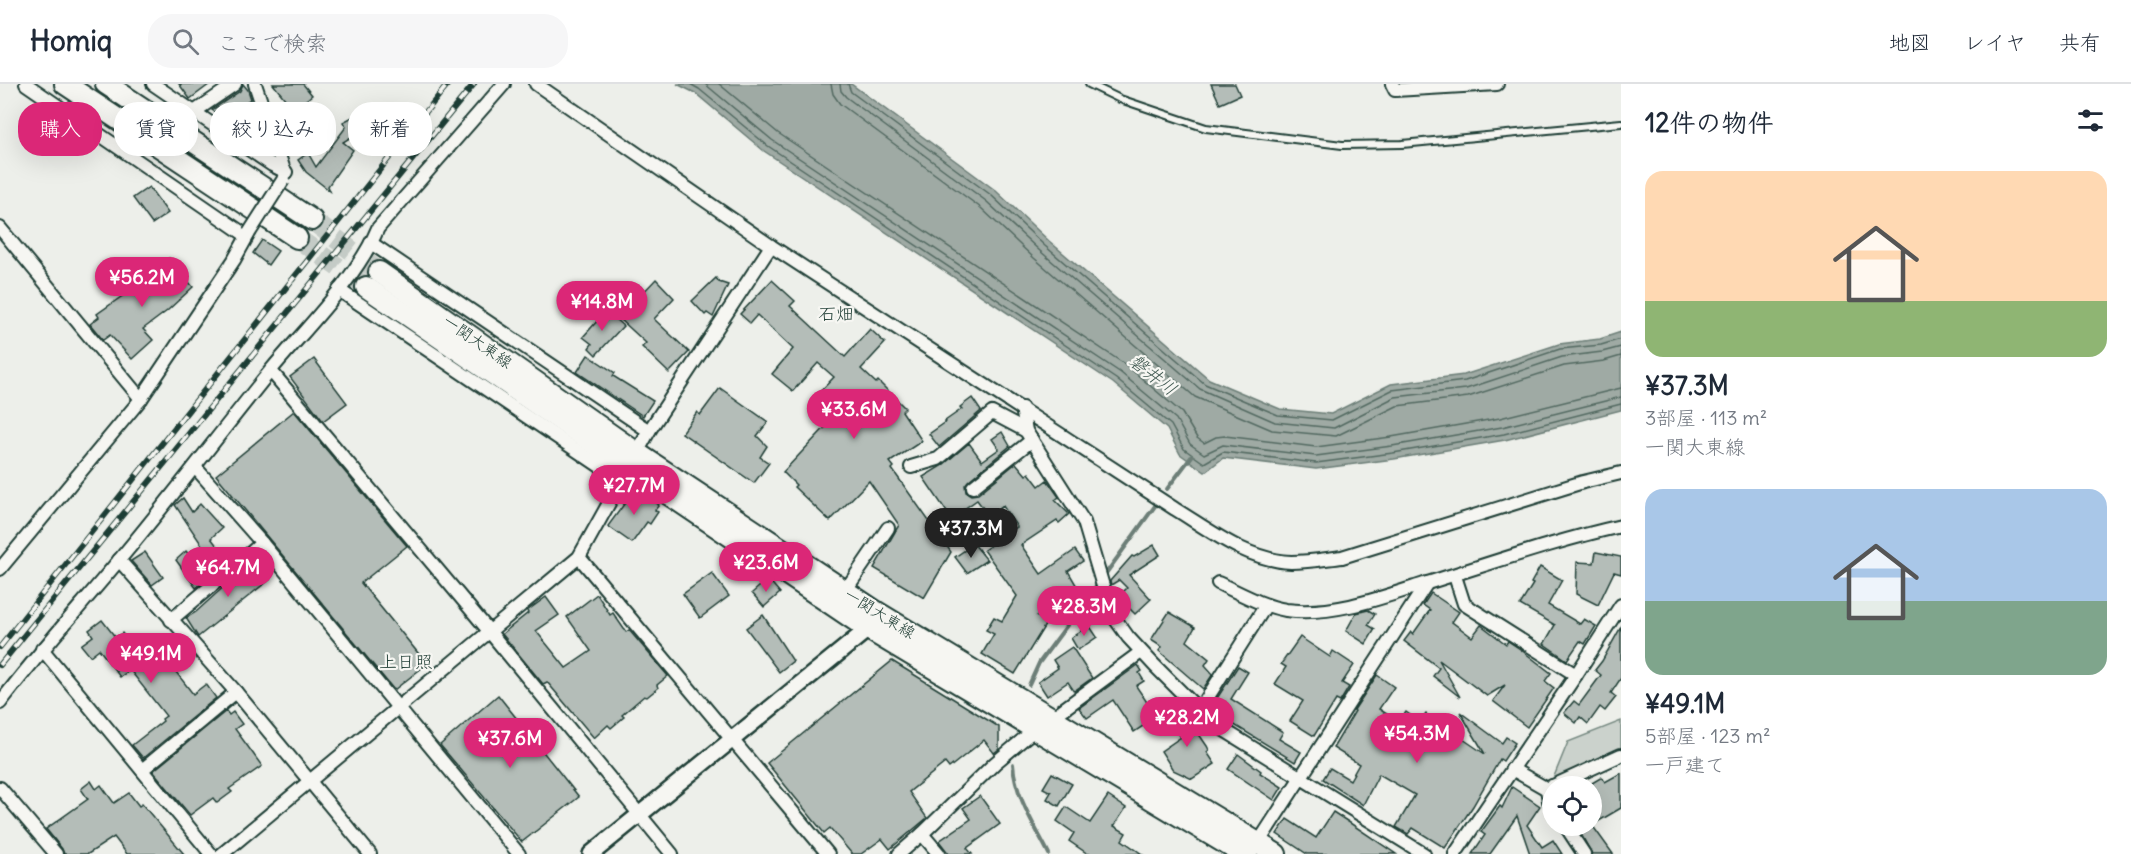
<!DOCTYPE html>
<html lang="ja">
<meta charset="utf-8">
<style>
body{margin:0;font-family:Delius,"Klee One",sans-serif;background:#f6f6f7;color:#1f2937;height:100vh;display:flex;flex-direction:column;font-size:22px;white-space:nowrap}
*{box-sizing:border-box;margin:0}
p{font-size:20px;color:#747a83}
.icon{flex:none;width:33px;height:33px;fill:none;stroke:currentColor;stroke-width:2;stroke-linecap:round;stroke-linejoin:round}
.map{position:relative;flex:1;overflow:hidden}
.drawer{display:flex;flex-direction:column;background:#fff;width:510px}
.drawer>*{flex:none}
.banner{position:absolute;left:18px;top:18px;width:570px;height:54px;display:flex;gap:12px}
.buttons{position:absolute;left:1542px;top:692px;display:grid;gap:12px}
.buttons a{display:grid;place-items:center;width:60px;height:60px;border-radius:50%;background:#fff;box-shadow:0 6px 24px #0002;font-size:30px}
.price{position:absolute;translate:-50% -51px;padding:0 14px;border-radius:21px;background:#db2777;color:#fff;font-size:20px;line-height:39px;filter:drop-shadow(0 2px 3px #0008)}
.price::after{content:'';position:absolute;left:50%;top:36px;width:18px;height:14px;margin-left:-9px;background:inherit;clip-path:polygon(0 0,100% 0,50% 100%)}
.price.current{background:#222;color:#fff}
ul{padding:0;list-style:none}
li{display:grid;align-content:center;gap:12px;height:318px;padding:0 24px}
li span{display:grid;place-items:center;height:186px;border-radius:18px;color:#555}
li>.icon{margin-inline-start:auto}
span .icon{width:108px;height:108px;fill:#fffc;stroke-width:1}
li b{font-size:26px}
h2{display:flex;justify-content:space-between;align-items:center;height:72px;padding:0 24px;font-size:26px}
.tag{padding:0 21px;border-radius:24px;background:#fff;box-shadow:0 6px 24px #0002;font-size:21px;line-height:54px}
.tag.current{background:#db2777;color:#fff}
header{display:flex;align-items:center;gap:36px;box-sizing:border-box;height:84px;padding:0 30px;background:#fff;border-bottom:2px solid #e0e1e3}
header strong{font-size:28px}
nav{display:flex;gap:33px;margin-inline-start:auto;font-size:21px}
.search{width:420px;height:54px;background:#f6f6f7;display:flex;align-items:center;gap:15px;box-sizing:border-box;padding:0 21px;border-radius:24px;color:#747a83;font-size:22px}
main{display:flex;flex:1;min-height:0}
.map>svg:first-child{display:block}
</style>
<header>
<strong>Homiq</strong>
<div class="search"><svg class="icon" aria-label="search" viewBox="0 0 24 24"><circle cx="10" cy="10" r="6"/><path d="M15 15l6 6"/></svg>ここで検索</div>
<nav><a>地図</a><a>レイヤ</a><a>共有</a></nav>
</header>
<main>
<div class="map">
<svg width="1621" height="770" viewBox="0 0 1621 770">
<rect width="100%" height="100%" fill="#edefea"/>
<filter id="ink" filterUnits="userSpaceOnUse"><feTurbulence type="fractalNoise" baseFrequency=".0167" numOctaves="2"/><feDisplacementMap in="SourceGraphic" scale="12" xChannelSelector="R" yChannelSelector="G"/><feConvolveMatrix kernelMatrix="1 2 1 2 8 2 1 2 1" color-interpolation-filters="sRGB"/></filter>
<g filter="url(#ink)">
<path fill="#cbd2cc" stroke="#758880" stroke-width="1.5" d="M1621,637V664L1553,695L1568,658Z"/>
<path fill="#9faaa4" stroke="#6c7e77" stroke-width="1.5" d="M677,0H851L995,106L1049,157L1209,295L1280,325L1331,330L1391,300L1464,291L1559,260L1600,255L1621,248V326L1505,356L1394,375L1316,385L1223,374L1205,388L1180,370L1167,345L1113,299L764,67L695,9Z"/>
<g fill="none" stroke-linecap="round" stroke-linejoin="round">
<g stroke="#526961" stroke-width="1.5">
<path d="M690,0L699,5L768,62L1116,295L1171,341L1184,365L1204,379L1223,368L1316,379L1393,369L1504,350L1621,320"/>
<path d="M705,0L772,56L1121,289L1176,335L1190,360L1204,370L1223,361L1316,372L1392,362L1502,343L1621,313"/>
<path d="M719,0L778,49L1126,281L1182,329L1197,354L1204,359L1216,353L1225,352L1316,363L1391,353L1500,334L1621,304"/>
<path d="M831,0L833,10L840,20L981,124L1034,174L1195,313L1272,346L1336,352L1397,322L1468,313L1564,282L1604,277L1621,272"/>
<path d="M840,0L841,7L846,13L986,117L1040,167L1200,305L1275,338L1334,344L1395,313L1466,305L1562,273L1602,268L1621,263"/>
<path d="M848,0L851,8L991,111L1045,162L1205,300L1278,331L1332,336L1392,306L1465,297L1560,265L1601,261L1621,255"/>
</g>
<g stroke="#6c7e77" stroke-width="4">
<path d="M1167,405L1192,372"/>
<path d="M1104,492L1155,422"/>
<path d="M1029,601L1039,579L1099,498"/>
<path d="M1013,680C1015,712 1035,742 1049,770"/>
</g>
</g>
<g fill="#b4bdb8" stroke="#1f3d34" stroke-width="1.5">
<path d="M179,0H210L190,15Z"/>
<path d="M243,0L248,6L251,15L232,26L262,48L266,60L265,62L212,26L240,7Z"/>
<path d="M273,0H303L312,11L294,26Z"/>
<path d="M1211,0H1235L1240,11L1220,20Z"/>
<path d="M358,30L366,44L343,58L353,66L328,102L330,107L306,88L298,76L308,69L316,83L346,43L343,38Z"/>
<path d="M149,103L168,129L152,140L133,114Z"/>
<path d="M262,156L278,167L268,181L253,169Z"/>
<path d="M169,174L193,203L167,227L143,245L153,256L132,275L110,251L103,256L90,240L99,233L97,230L155,189L153,187Z"/>
<path d="M716,194L719,198L728,201L713,233L707,229L705,231L692,217Z"/>
<path d="M656,195L674,214L654,235L689,268L669,289L642,263L646,259L619,234Z"/>
<path d="M772,196L795,217L790,222L845,273L870,245L885,259L861,285L876,299L878,297L905,324L902,327L922,357L890,378L894,383L892,385L951,468L924,514L874,484L899,441L869,397L830,437L794,403L796,401L783,388L833,335L813,315L834,293L818,279L793,307L772,290L793,265L757,231L750,239L740,230Z"/>
<path d="M606,227L623,242L596,271L589,264L592,260L583,253Z"/>
<path d="M588,271L615,289L613,292L653,317L643,332L577,288Z"/>
<path d="M314,275L347,319L323,337L290,293Z"/>
<path d="M720,304L768,338L757,352L767,362L760,373L769,379L754,399L682,349L697,328L700,331Z"/>
<path d="M972,314L981,327L939,363L929,350L946,338L945,337L962,325L960,323Z"/>
<path d="M294,327L407,462L361,499L427,580L394,606L216,391Z"/>
<path d="M1002,348L1010,362L968,397L965,401L966,408L971,411L978,410L1016,379L1026,391L1029,389L1039,402L1047,396L1059,413L1055,416L1069,430L1059,439L1057,437L1021,461L1041,490L1075,466L1083,477L1068,487L1078,504L1037,532L1047,538L1015,590L982,570L994,550L986,546L994,533L1002,537L1017,512L984,466L1017,443L1003,422L989,432L977,416L951,434L923,393L943,381L969,359L982,377L999,365L992,355Z"/>
<path d="M636,404L659,421L655,426L658,428L650,440L647,438L632,459L608,442Z"/>
<path d="M183,414L192,428L200,420L222,444L211,454L229,477L218,485L175,421Z"/>
<path d="M974,460L987,476L967,489L955,473Z"/>
<path d="M1154,461L1160,471L1129,491L1151,515L1135,530L1118,513L1127,504L1119,496L1111,501L1110,497L1132,472L1134,473Z"/>
<path d="M186,467L208,494L196,504L176,476Z"/>
<path d="M145,468L163,493L152,501L131,477Z"/>
<path d="M1596,468L1621,473V490L1614,488L1598,521L1576,510L1577,478L1594,479Z"/>
<path d="M257,477L270,495L198,553L186,534L196,528L238,490Z"/>
<path d="M1540,483L1562,496L1548,521L1580,540L1584,535L1596,542L1585,560L1580,557L1567,576L1544,560L1555,541L1520,521L1533,500L1531,499Z"/>
<path d="M712,489L729,512L700,534L683,510Z"/>
<path d="M768,495L780,509L764,523L752,509Z"/>
<path d="M1431,509L1459,528L1452,538L1472,553L1481,541L1506,560L1508,557L1520,565L1551,589L1545,597L1554,604L1527,643L1493,617L1505,601L1487,612L1439,576L1460,613L1433,592L1439,584L1404,557L1411,548L1413,550L1430,526L1423,521Z"/>
<path d="M597,510L610,531L613,529L626,548L629,546L668,592L657,601L658,604L647,613L644,612L622,631L624,633L611,644L608,641L594,654L547,598L543,600L502,550L528,529L527,527L546,513L559,531L536,547L566,584L591,567L567,533Z"/>
<path d="M1368,526L1375,530L1368,541L1375,545L1366,560L1346,547L1356,529Z"/>
<path d="M1169,528L1195,543L1187,557L1209,575L1205,581L1213,590L1203,605L1159,567L1162,563L1151,556Z"/>
<path d="M763,531L793,577L779,588L746,544Z"/>
<path d="M102,536L116,554L122,549L131,561L136,558L148,575L159,566L193,610L206,600L216,614L143,674L132,661L163,637L162,635L166,632L130,586L120,593L99,565L90,572L81,561L93,552L89,546Z"/>
<path d="M1089,541L1097,553L1078,566L1071,554Z"/>
<path d="M1621,543V594L1611,609L1616,613L1605,627L1600,623L1588,640L1580,633L1576,639L1564,629L1574,617L1579,621L1601,591L1595,586L1602,577Z"/>
<path d="M1300,553L1330,573L1333,567L1354,581L1342,599L1349,603L1340,618L1336,616L1314,652L1290,637L1303,617L1275,600L1286,583L1281,580Z"/>
<path d="M1072,563L1092,594L1074,607L1068,598L1047,612L1038,598L1058,584L1053,576Z"/>
<path d="M892,577L999,643V665L994,669L984,656L949,684L945,679L909,708L927,734L890,765L882,755L861,770H852L830,744L824,749L767,679Z"/>
<path d="M1138,581L1142,587L1139,589L1144,597L1136,602L1157,633L1134,648L1113,616L1087,634L1079,624Z"/>
<path d="M1238,582L1248,588L1231,615L1283,648L1279,655L1301,668L1295,678L1218,631L1220,628L1212,622Z"/>
<path d="M1377,591L1394,603L1379,625L1399,638L1406,628L1420,638L1426,630L1485,670L1460,628L1502,659L1506,653L1515,659L1503,677L1500,675L1473,722L1445,764L1413,744L1408,750L1396,743L1415,711L1379,690L1363,721L1323,695L1330,684L1350,696L1359,680L1333,664L1355,627L1354,626Z"/>
<path d="M498,611L579,713L522,758L440,661Z"/>
<path d="M1179,621L1207,662L1209,666L1207,668L1215,680L1192,695L1173,686L1161,667L1181,653L1166,630Z"/>
<path d="M226,627L229,631L233,628L242,640L235,645L262,682L229,705L232,708L217,719L213,714L190,731L153,687Z"/>
<path d="M1238,670L1261,687L1260,689L1282,703L1274,716L1228,685Z"/>
<path d="M1052,689L1072,700L1059,722L1047,715L1051,708L1043,704Z"/>
<path d="M1621,689V724L1592,741L1613,770H1592L1576,741H1592V699L1602,693L1605,698Z"/>
<path d="M91,697L96,705L101,701L114,719L129,709L139,722L142,720L184,770H127L114,753L88,770H64L62,765L46,745L88,715L81,705Z"/>
<path d="M1512,703L1540,722L1527,741L1542,763L1553,756L1562,770H1530L1517,732L1490,770H1472L1485,751L1481,748L1500,722L1502,724Z"/>
<path d="M980,712L1000,740L967,764L972,770H949L939,757L971,735L963,724Z"/>
<path d="M1108,712L1126,724L1114,742L1126,749L1122,756L1142,770H1088L1069,757L1074,749L1057,737L1066,723L1090,739Z"/>
<path d="M1333,728L1350,739L1396,770H1307L1277,750L1287,735L1316,754Z"/>
</g>
<g fill="none" stroke-linecap="round" stroke-linejoin="round">
<g stroke="#c4cbc6" stroke-width="20" stroke-dasharray="20 10" stroke-linecap="butt">
<path d="M312,136L379,188"/>
<path d="M297,154L366,203"/>
</g>
<defs>
<path id="service" d="M1089,0L1120,15L1206,44L1342,61L1402,60L1621,39"/>
<g id="minor">
<path d="M26,0L247,152"/>
<path d="M153,0L272,81L286,88"/>
<path d="M255,0L285,89"/>
<path d="M536,0L771,162L1175,425C1211,447 1247,476 1291,478C1309,478 1325,475 1342,473L1583,398L1621,389"/>
<path d="M1392,0L1395,6L1497,0"/>
<path d="M194,28L235,0"/>
<path d="M0,144L141,315"/>
<path d="M371,159L649,347"/>
<path d="M339,206L622,397"/>
<path d="M271,287L489,547L672,770"/>
<path d="M1022,324L1026,347L1084,438L1108,519L1116,536L1128,553L1155,582L1211,638L1424,770"/>
<path d="M195,383L262,459L519,770"/>
<path d="M911,383L938,375L992,329L1026,347"/>
<path d="M973,403L1032,356"/>
<path d="M579,473L828,770"/>
<path d="M119,476L236,608L370,770"/>
<path d="M0,485L141,315L234,176L249,149"/>
<path d="M1455,492L1464,520L1576,591"/>
<path d="M1218,499C1240,509 1262,522 1286,526C1332,532 1381,514 1424,500C1489,480 1554,457 1621,442"/>
<path d="M845,507L888,444"/>
<path d="M171,536L262,459"/>
<path d="M42,565L211,770"/>
<path d="M0,619C38,569 80,523 120,475C172,413 220,349 271,286C306,244 357,194 378,144L504,0"/>
<path d="M1199,627L1266,521"/>
<path d="M1512,685L1547,705L1552,702"/>
<path d="M142,686L236,608"/>
<path d="M1553,702L1621,671"/>
<path d="M0,704L56,770"/>
<path d="M1547,705L1549,717L1552,722"/>
<path d="M1565,741L1584,770"/>
<path d="M922,750L939,770"/>
<path d="M222,770L579,473L649,347L771,162"/>
<path d="M899,770L922,750L995,679L1027,652L1141,568"/>
<path d="M1251,770L1427,499"/>
<path d="M1455,770L1576,591L1621,521"/>
</g>
<path id="tertiary" d="M591,770L868,545L873,536"/>
<g id="primary">
<path d="M65,0L297,154"/>
<path d="M106,0L312,136"/>
<path d="M379,188L637,369L877,528L1276,770"/>
<path d="M366,203L628,383L868,545L1243,770"/>
</g>
</defs>
<use href="#service" stroke="#1f3d34" stroke-width="10"/>
<use href="#minor" stroke="#1f3d34" stroke-width="16"/>
<use href="#tertiary" stroke="#1f3d34" stroke-width="20"/>
<use href="#primary" stroke="#1f3d34" stroke-width="24"/>
<use href="#service" stroke="#f6f6f2" stroke-width="6"/>
<use href="#minor" stroke="#f6f6f2" stroke-width="12"/>
<use href="#tertiary" stroke="#f6f6f2" stroke-width="15"/>
<use href="#primary" stroke="#f6f6f2" stroke-width="20"/>
<defs>
<g id="rail">
<path d="M0,563L448,0"/>
<path d="M0,581L474,0"/>
</g>
</defs>
<use href="#rail" stroke="#1f3d34" stroke-width="6"/>
<use href="#rail" stroke="#f6f6f2" stroke-width="4" stroke-dasharray="11" stroke-linecap="butt"/>
<defs>
<path id="minor-bridge" d="M249,149L283,96"/>
</defs>
<use href="#minor-bridge" stroke="#1f3d34" stroke-width="16" stroke-linecap="butt"/>
<use href="#minor-bridge" stroke="#f6f6f2" stroke-width="12"/>
</g>
</g>
<g text-anchor="middle" stroke-width="4.5" stroke-linejoin="round" paint-order="stroke">
<g font-size="16" fill="#1f3d34" stroke="#f6f6f2">
<text transform="translate(478 257) rotate(35)" y="6">一関大東線</text>
<text transform="translate(880 529) rotate(32)" y="6">一関大東線</text>
</g>
<g font-size="18" fill="#1f3d34" stroke="#f6f6f2">
<text x="836" y="236">石畑</text>
<text x="406" y="584">上日照</text>
</g>
<g font-size="18" font-style="italic" fill="#3f5850" stroke="#f6f6f2">
<text transform="translate(1153 291) rotate(38)" y="6">磐井川</text>
</g>
</g>
</svg>
<div class="buttons">
<a><svg class="icon" aria-label="locate" viewBox="0 0 24 24"><circle cx="12" cy="12" r="6"/><path d="M12 2v4M12 18v4M2 12h4M18 12h4"/></svg></a>
</div>
<b class="price" style="left:142px;top:224px">¥56.2M</b>
<b class="price" style="left:602px;top:248px">¥14.8M</b>
<b class="price" style="left:854px;top:356px">¥33.6M</b>
<b class="price" style="left:634px;top:432px">¥27.7M</b>
<b class="price current" style="left:971px;top:475px">¥37.3M</b>
<b class="price" style="left:766px;top:509px">¥23.6M</b>
<b class="price" style="left:228px;top:514px">¥64.7M</b>
<b class="price" style="left:1084px;top:553px">¥28.3M</b>
<b class="price" style="left:151px;top:600px">¥49.1M</b>
<b class="price" style="left:1187px;top:664px">¥28.2M</b>
<b class="price" style="left:1417px;top:680px">¥54.3M</b>
<b class="price" style="left:510px;top:685px">¥37.6M</b>
<div class="banner">
<a class="tag current">購入</a>
<a class="tag">賃貸</a>
<a class="tag">絞り込み</a>
<a class="tag">新着</a>
</div>
</div>
<section class="drawer">
<h2>12件の物件<svg class="icon" aria-label="filters" viewBox="0 0 24 24"><path d="M4 7h16M4 17h16"/><circle cx="9" cy="7" r="2"/><circle cx="15" cy="17" r="2"/></svg></h2>
<ul>
<li><span style="background:linear-gradient(#ffd9b3 70%,#8fb573 0)"><svg class="icon" aria-label="home" viewBox="0 0 24 24"><path d="M3 11l9-7 9 7M6 9v11h12V9"/></svg></span><div><b>¥37.3M</b><p>3部屋 · 113 m²</p><p>一関大東線</p></div></li>
<li><span style="background:linear-gradient(#a9c7e8 60%,#7fa58c 0)"><svg class="icon" aria-label="home" viewBox="0 0 24 24"><path d="M3 11l9-7 9 7M6 9v11h12V9"/></svg></span><div><b>¥49.1M</b><p>5部屋 · 123 m²</p><p>一戸建て</p></div></li>
</ul>
</section>
</main>
